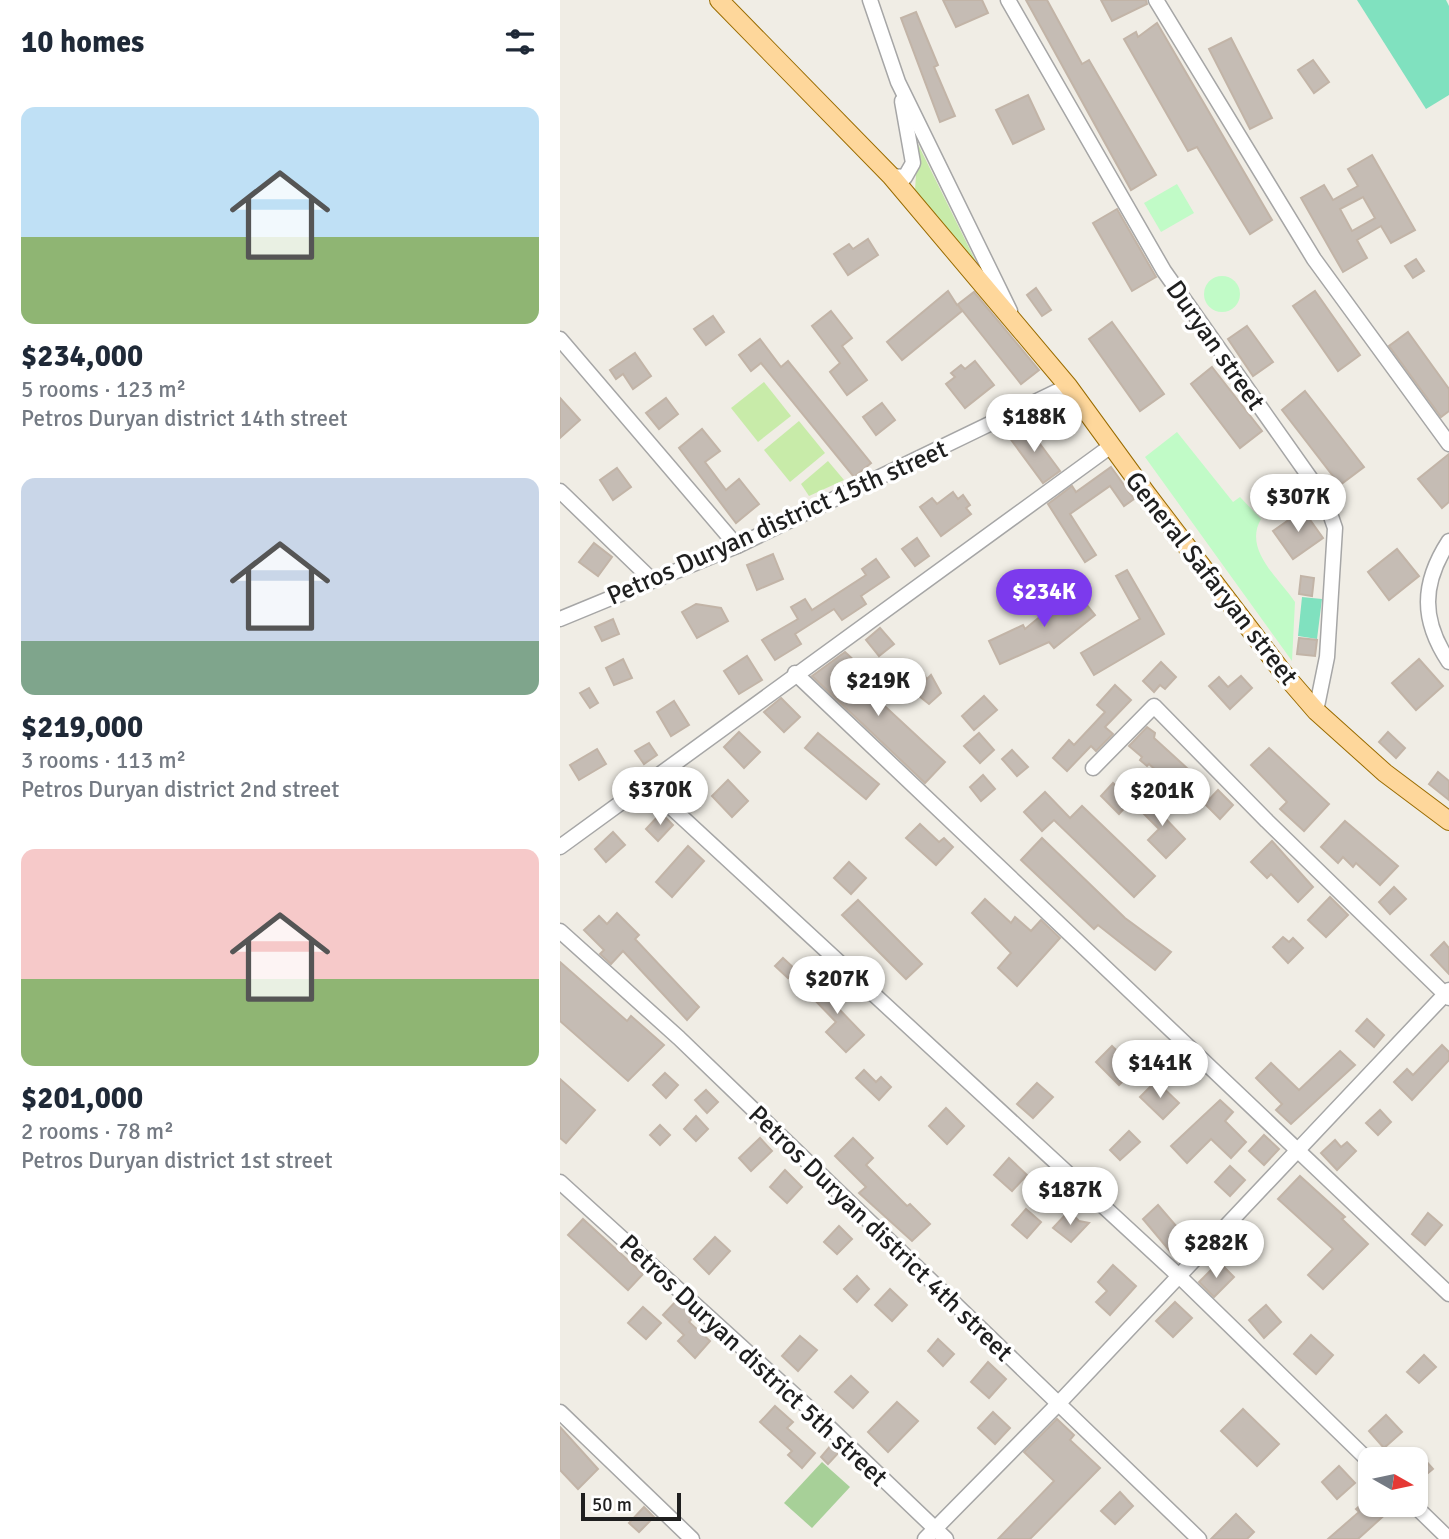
<!DOCTYPE html>
<meta charset="utf-8">
<style>
body{margin:0;font-family:Signika,sans-serif;background:#f2f2f3;color:#1f2937;height:100vh;display:flex;flex-direction:column;font-size:26px;white-space:nowrap}
*{box-sizing:border-box;margin:0}
p{font-size:23px;color:#747a83}
.icon{flex:none;width:38px;height:38px;fill:none;stroke:currentColor;stroke-width:2;stroke-linecap:round;stroke-linejoin:round}
.map{position:relative;flex:1;overflow:hidden}
.details{display:flex;flex-direction:column;background:#fff;width:560px}
.details>*{flex:none}
.needle{width:46px;rotate:99deg}
.controls{position:absolute;left:798px;top:1447px;display:grid;gap:14px}
.controls a{display:grid;place-items:center;width:70px;height:70px;border-radius:14px;background:#fff;box-shadow:0 2px 5px #0004;font-size:35px}
.scale{position:absolute;left:21px;bottom:18px;width:100px;box-sizing:border-box;padding-left:7px;border:4px solid #1f1f1f;border-top:0;font-size:19px;line-height:24px;white-space:nowrap;color:#1f1f1f;-webkit-text-stroke:5px #fff;paint-order:stroke}
.price{position:absolute;translate:-50% -60px;padding:0 16px;border-radius:24px;background:#fff;color:#222;font-size:23px;line-height:46px;filter:drop-shadow(0 2px 4px #0008)}
.price::after{content:'';position:absolute;left:50%;top:42px;width:21px;height:16px;margin-left:-10px;background:inherit;clip-path:polygon(0 0,100% 0,50% 100%)}
.price.current{background:#7c3aed;color:#fff}
ul{padding:0;list-style:none}
li{display:grid;align-content:center;gap:14px;height:371px;padding:0 21px}
li span{display:grid;place-items:center;height:217px;border-radius:14px;color:#555}
li>.icon{margin-inline-start:auto}
span .icon{width:126px;height:126px;fill:#fffc;stroke-width:1}
li b{font-size:30px}
h2{display:flex;justify-content:space-between;align-items:center;height:84px;padding:0 21px;font-size:30px}
main{display:flex;flex:1;min-height:0}
.map>svg:first-child{display:block}
</style>
<main>
<section class="details">
<h2>10 homes<svg class="icon" aria-label="filters" viewBox="0 0 24 24"><path d="M4 7h16M4 17h16"/><circle cx="9" cy="7" r="2"/><circle cx="15" cy="17" r="2"/></svg></h2>
<ul>
<li><span style="background:linear-gradient(#bfe0f5 60%,#8fb573 0)"><svg class="icon" aria-label="home" viewBox="0 0 24 24"><path d="M3 11l9-7 9 7M6 9v11h12V9"/></svg></span><div><b>$234,000</b><p>5 rooms · 123 m²</p><p>Petros Duryan district 14th street</p></div></li>
<li><span style="background:linear-gradient(#c9d6e8 75%,#7fa58c 0)"><svg class="icon" aria-label="home" viewBox="0 0 24 24"><path d="M3 11l9-7 9 7M6 9v11h12V9"/></svg></span><div><b>$219,000</b><p>3 rooms · 113 m²</p><p>Petros Duryan district 2nd street</p></div></li>
<li><span style="background:linear-gradient(#f6c9c9 60%,#8fb573 0)"><svg class="icon" aria-label="home" viewBox="0 0 24 24"><path d="M3 11l9-7 9 7M6 9v11h12V9"/></svg></span><div><b>$201,000</b><p>2 rooms · 78 m²</p><p>Petros Duryan district 1st street</p></div></li>
</ul>
</section>
<div class="map">
<svg width="889" height="1539" viewBox="0 0 889 1539">
<rect width="100%" height="100%" fill="#f0ede5"/>
<g fill="#c8eba9">
<path d="M352 132 421 272 355 190 357 160Z"/>
<path d="M204 382 231 416 198 442 171 408Z"/>
<path d="M239 421 265 453 230 482 204 450Z"/>
<path d="M268 461 284 480 249 496 241 484Z"/>
</g>
<path fill="#a7d098" d="M262 1462 290 1487 252 1528 224 1503Z"/>
<g fill="#c1fbc7">
<path d="M617 184 634 213 601 232 584 203Z"/>
<circle cx="662" cy="294" r="18"/>
<path d="M617 432 673 502 680 497 701 519C683 550 719 578 735 602L732 661 585 457Z"/>
</g>
<g fill="#80e1bf">
<path d="M797 0H886L889 6V95L866 109Z"/>
<path d="M742 597 762 599 757 639 738 636Z"/>
</g>
<g fill="#c5bcb4" stroke="#c2b4a7" stroke-width="2" fill-rule="evenodd">
<path d="M383 0H422L428 13 396 27Z"/>
<path d="M466 0H487L522 64 529 60 596 175 571 190Z"/>
<path d="M541 0H586L587 4 552 21Z"/>
<path d="M356 12 378 65 374 67 395 116 380 122 341 18Z"/>
<path d="M597 23 712 220 690 234 637 147 628 151 564 39 576 32 578 37Z"/>
<path d="M671 38 712 118 690 129 649 49Z"/>
<path d="M753 60 769 82 754 93 738 70Z"/>
<path d="M468 95 484 129 453 144 436 110Z"/>
<path d="M812 155 855 230 831 243 821 226 797 240 807 258 783 272 741 198 764 185 773 200 798 186 788 169ZM803 197 815 218 792 231 780 209Z"/>
<path d="M557 209 596 277 572 291 533 223Z"/>
<path d="M308 239 318 255 288 275 274 254 289 244 293 249Z"/>
<path d="M856 259 864 271 853 278 845 266Z"/>
<path d="M476 288 491 310 482 316 467 295Z"/>
<path d="M388 291 397 305 414 292 479 370 461 384 398 305 402 311 342 360 327 342Z"/>
<path d="M755 291 800 355 778 371 733 306Z"/>
<path d="M271 311 292 338 282 346 307 380 287 395 270 372 280 363 252 326Z"/>
<path d="M153 316 164 332 146 345 134 329Z"/>
<path d="M552 322 604 394 580 411 529 339Z"/>
<path d="M687 326 713 362 693 376 668 339Z"/>
<path d="M848 332 889 389V411L881 417 829 346Z"/>
<path d="M200 339 221 367 228 361 311 463 294 477 201 363 191 371 179 355Z"/>
<path d="M75 353 91 376 73 389 63 374 56 379 50 370Z"/>
<path d="M415 361 434 385 405 408 386 384 395 377 391 373 401 365 405 369Z"/>
<path d="M652 367 702 431 680 448 631 384Z"/>
<path d="M745 391 804 467 780 485 722 410Z"/>
<path d="M0 398 20 420 0 438Z"/>
<path d="M106 398 118 414 99 429 86 413Z"/>
<path d="M322 403 335 420 316 435 303 417Z"/>
<path d="M466 425 500 471 483 483 449 437Z"/>
<path d="M142 429 160 451 145 462 166 490 179 479 199 504 176 523 119 448Z"/>
<path d="M889 454V502L882 508 858 479Z"/>
<path d="M551 467 574 499 564 506 550 486 510 514 536 555 525 562 488 504 512 486 516 492Z"/>
<path d="M57 468 71 487 53 500 40 480Z"/>
<path d="M393 492 398 499 403 495 410 505 406 508 411 514 381 536 360 507 372 498 377 504Z"/>
<path d="M743 510 763 538 733 559 713 531Z"/>
<path d="M357 538 369 556 355 566 342 549Z"/>
<path d="M34 543 52 557 38 576 19 562Z"/>
<path d="M837 549 859 576 829 600 808 572Z"/>
<path d="M213 554 223 579 197 590 187 565Z"/>
<path d="M316 559 329 577 301 596 306 604 282 620 274 609 235 634 241 644 215 660 202 640 238 619 231 607 245 599 252 610 306 575 302 569Z"/>
<path d="M567 570 604 634 534 675 521 653 580 619 556 576Z"/>
<path d="M741 576 754 578 752 596 739 594Z"/>
<path d="M514 589 535 615 494 648 489 642 440 664 429 641 463 625 465 629Z"/>
<path d="M136 604 161 608 168 621 137 638 122 612Z"/>
<path d="M53 619 59 634 42 641 35 627Z"/>
<path d="M320 628 334 644 319 656 306 640Z"/>
<path d="M739 638 757 640 755 656 737 654Z"/>
<path d="M285 652 297 663 289 673 385 762 365 783 252 676Z"/>
<path d="M187 656 202 680 179 694 164 671Z"/>
<path d="M63 659 72 678 54 685 46 668Z"/>
<path d="M859 659 883 686 856 710 832 683Z"/>
<path d="M601 662 616 677 605 689 600 685 594 692 583 681Z"/>
<path d="M361 671 367 679 371 675 381 693 369 704 354 692 358 688 351 680Z"/>
<path d="M681 676 692 688 670 709 649 686 659 677 668 687Z"/>
<path d="M555 685 571 700 545 727 553 734 536 751 531 746 507 771 493 758 509 740 514 745 545 712 537 705Z"/>
<path d="M29 688 38 703 30 708 20 693Z"/>
<path d="M424 696 437 710 414 730 402 716Z"/>
<path d="M221 698 240 717 224 732 204 712Z"/>
<path d="M114 701 129 725 111 736 97 712Z"/>
<path d="M587 727 595 733 594 738 639 779 624 796 589 764 587 766 580 760 582 757 569 746Z"/>
<path d="M179 732 200 752 184 768 164 747Z"/>
<path d="M828 732 845 748 836 758 819 742Z"/>
<path d="M258 733 319 784 306 799 245 748Z"/>
<path d="M419 733 434 750 420 763 404 746Z"/>
<path d="M89 743 97 755 84 764 75 751Z"/>
<path d="M709 748 769 804 744 831 720 809 727 802 691 765Z"/>
<path d="M37 749 46 764 19 780 10 765Z"/>
<path d="M452 750 468 767 457 776 442 759Z"/>
<path d="M878 772 889 781V800L869 784Z"/>
<path d="M423 775 435 789 421 801 410 787Z"/>
<path d="M168 780 188 801 172 817 152 796Z"/>
<path d="M553 783 571 801 559 814 541 796Z"/>
<path d="M658 790 673 805 660 819 645 804Z"/>
<path d="M485 792 510 818 522 806 595 876 574 897 494 820 482 831 464 812Z"/>
<path d="M594 796 607 810 602 815 625 839 606 858 588 840 599 829 580 810Z"/>
<path d="M101 813 113 825 98 841 86 829Z"/>
<path d="M785 821 838 866 820 885 796 863 793 867 783 857 778 863 761 847Z"/>
<path d="M360 824 379 842 384 838 393 847 376 865 346 838Z"/>
<path d="M53 832 65 845 46 862 35 849Z"/>
<path d="M482 838 565 918 611 952 595 970 538 925 534 929 461 860Z"/>
<path d="M712 841 753 887 738 902 711 874 707 878 691 862Z"/>
<path d="M128 846 144 861 112 897 96 882Z"/>
<path d="M289 862 306 878 291 894 274 878Z"/>
<path d="M834 887 846 899 830 914 819 902Z"/>
<path d="M770 897 788 915 766 937 748 920Z"/>
<path d="M425 899 451 923 455 917 471 931 481 920 500 938 457 986 438 968 451 953 412 913Z"/>
<path d="M298 900 362 964 346 979 282 915Z"/>
<path d="M57 913 79 935 75 939 139 1007 127 1020 63 951 51 964 40 954 44 950 24 930 39 916 47 924Z"/>
<path d="M723 937 729 942 733 938 743 948 728 963 713 947Z"/>
<path d="M884 942 889 948V974L871 955Z"/>
<path d="M223 958 236 970 228 978 215 966Z"/>
<path d="M0 962 67 1021 71 1016 104 1045 68 1081 0 1021Z"/>
<path d="M265 979 285 999 277 1007 304 1035 286 1052 266 1032 276 1022 249 994Z"/>
<path d="M807 1019 824 1035 814 1047 796 1031Z"/>
<path d="M882 1045 889 1052V1060L852 1100 834 1082 847 1069 853 1075Z"/>
<path d="M552 1046 575 1069 559 1085 536 1062Z"/>
<path d="M780 1051 795 1065 731 1124 716 1110 722 1104 696 1078 711 1063 739 1090Z"/>
<path d="M304 1070 316 1082 321 1077 331 1087 319 1100 296 1078Z"/>
<path d="M105 1073 118 1085 106 1098 93 1085Z"/>
<path d="M0 1079 35 1110 6 1143 0 1138Z"/>
<path d="M596 1081 619 1103 603 1119 580 1097Z"/>
<path d="M477 1083 493 1097 473 1118 457 1104Z"/>
<path d="M146 1090 158 1102 147 1113 135 1100Z"/>
<path d="M660 1100 673 1112 665 1121 686 1142 671 1158 651 1139 627 1163 611 1146Z"/>
<path d="M386 1108 404 1126 387 1144 369 1126Z"/>
<path d="M820 1110 831 1122 818 1135 806 1123Z"/>
<path d="M136 1116 148 1129 136 1141 124 1129Z"/>
<path d="M100 1125 110 1135 100 1145 90 1135Z"/>
<path d="M569 1131 580 1142 560 1160 550 1150Z"/>
<path d="M704 1135 719 1149 704 1165 689 1151Z"/>
<path d="M200 1138 212 1151 191 1171 179 1158Z"/>
<path d="M293 1138 313 1158 306 1165 347 1206 350 1204 370 1224 352 1241 299 1193 306 1187 275 1156Z"/>
<path d="M775 1140 781 1147 787 1142 796 1151 777 1170 761 1153Z"/>
<path d="M449 1158 467 1175 452 1191 434 1175Z"/>
<path d="M670 1166 685 1180 670 1196 655 1182Z"/>
<path d="M225 1170 242 1187 227 1203 210 1187Z"/>
<path d="M740 1176 785 1217 782 1219 808 1244 763 1289 748 1275 773 1249 718 1199Z"/>
<path d="M598 1205 629 1241 614 1256 583 1219Z"/>
<path d="M466 1209 481 1222 467 1238 452 1225Z"/>
<path d="M509 1211 519 1221 529 1223 511 1242 493 1228Z"/>
<path d="M868 1213 882 1225 865 1245 852 1234Z"/>
<path d="M23 1219 83 1274 68 1290 8 1235Z"/>
<path d="M279 1226 292 1239 277 1254 264 1242Z"/>
<path d="M155 1237 170 1251 149 1274 134 1259Z"/>
<path d="M659 1262 674 1277 654 1297 639 1282Z"/>
<path d="M553 1265 576 1286 550 1315 536 1302 547 1291 538 1282Z"/>
<path d="M297 1276 309 1289 297 1302 284 1289Z"/>
<path d="M330 1289 347 1305 332 1321 315 1305Z"/>
<path d="M116 1301 134 1316 129 1322 150 1341 135 1358 118 1341 124 1335 103 1315Z"/>
<path d="M615 1302 632 1318 613 1337 596 1321Z"/>
<path d="M706 1305 721 1322 704 1338 689 1320Z"/>
<path d="M83 1307 101 1323 86 1339 68 1323Z"/>
<path d="M751 1335 773 1355 756 1374 734 1354Z"/>
<path d="M240 1336 257 1350 238 1371 222 1356Z"/>
<path d="M378 1339 394 1354 383 1366 368 1351Z"/>
<path d="M864 1355 876 1367 859 1383 847 1372Z"/>
<path d="M428 1362 446 1379 429 1398 411 1382Z"/>
<path d="M291 1376 308 1392 293 1408 275 1392Z"/>
<path d="M337 1402 358 1421 328 1452 308 1432Z"/>
<path d="M215 1406 233 1422 227 1428 255 1453 242 1468 228 1455 232 1451 200 1422Z"/>
<path d="M683 1409 719 1444 697 1466 661 1431Z"/>
<path d="M433 1412 450 1428 435 1444 418 1428Z"/>
<path d="M826 1415 842 1432 824 1448 809 1431Z"/>
<path d="M497 1419 514 1435 510 1440 540 1468 470 1539H438L494 1481 464 1452Z"/>
<path d="M0 1427 38 1469 18 1489 0 1470Z"/>
<path d="M272 1444 280 1451 268 1464 261 1457Z"/>
<path d="M856 1450 873 1469 856 1483Z"/>
<path d="M779 1466 795 1483 777 1499 762 1482Z"/>
<path d="M560 1492 573 1506 555 1524 541 1511Z"/>
<path d="M810 1497V1505H824L829 1511 798 1539H768L799 1512 796 1509Z"/>
<path d="M84 1507 94 1517 79 1532 69 1523Z"/>
<path d="M676 1514 694 1532 687 1539H651Z"/>
</g>
<g fill="none" stroke-linecap="round" stroke-linejoin="round">
<defs>
<g id="minor">
<path d="M310 0 338 82 450 311"/>
<path d="M448 0 604 271 765 499 775 528 767 657 756 711"/>
<path d="M596 0 754 259 889 444"/>
<path d="M331 176 345 177 353 163 342 101"/>
<path d="M0 339 177 546"/>
<path d="M0 491 92 580"/>
<path d="M889 541C861 584 861 620 889 662"/>
<path d="M0 619 177 546 508 386"/>
<path d="M235 673 889 1294"/>
<path d="M533 768 594 706 707 821 889 998"/>
<path d="M86 784 620 1277 810 1462"/>
<path d="M0 847 551 446"/>
<path d="M0 931 119 1038 639 1539"/>
<path d="M0 1182 250 1409 386 1539"/>
<path d="M0 1412 132 1539"/>
<path d="M854 1505 889 1539"/>
<path d="M365 1539 498 1404 889 990"/>
</g>
<path id="major" d="M159 0 331 176 508 386 586 493 724 674 756 711 825 773 889 821"/>
</defs>
<use href="#minor" stroke="#a6a6a6" stroke-width="17"/>
<use href="#major" stroke="#9a6c00" stroke-width="20"/>
<use href="#minor" stroke="#fff" stroke-width="14"/>
<use href="#major" stroke="#fed79b" stroke-width="18"/>
</g>
<g text-anchor="middle" stroke-width="7" stroke-linejoin="round" paint-order="stroke">
<g font-size="26" fill="#1f1f1f" stroke="#fff">
<text transform="translate(656 345) rotate(55)" y="9">Duryan street</text>
<text transform="translate(217 522) rotate(-24)" y="9">Petros Duryan district 15th street</text>
<text transform="translate(652 578) rotate(52)" y="9">General Safaryan street</text>
<text transform="translate(321 1233) rotate(44)" y="9">Petros Duryan district 4th street</text>
<text transform="translate(194 1360) rotate(43)" y="9">Petros Duryan district 5th street</text>
</g>
</g>
</svg>
<div class="controls">
<a><svg class="needle" viewBox="-14 -14 28 28"><path d="M0-13l5 13h-10z" fill="#e53935"/><path d="M0 13l5-13h-10z" fill="#747a83"/></svg></a>
</div>
<div class="scale">50 m</div>
<b class="price" style="left:474px;top:454px">$188K</b>
<b class="price" style="left:738px;top:534px">$307K</b>
<b class="price current" style="left:484px;top:629px">$234K</b>
<b class="price" style="left:318px;top:718px">$219K</b>
<b class="price" style="left:100px;top:827px">$370K</b>
<b class="price" style="left:602px;top:828px">$201K</b>
<b class="price" style="left:277px;top:1016px">$207K</b>
<b class="price" style="left:600px;top:1100px">$141K</b>
<b class="price" style="left:510px;top:1227px">$187K</b>
<b class="price" style="left:656px;top:1280px">$282K</b>
</div>
</main>
